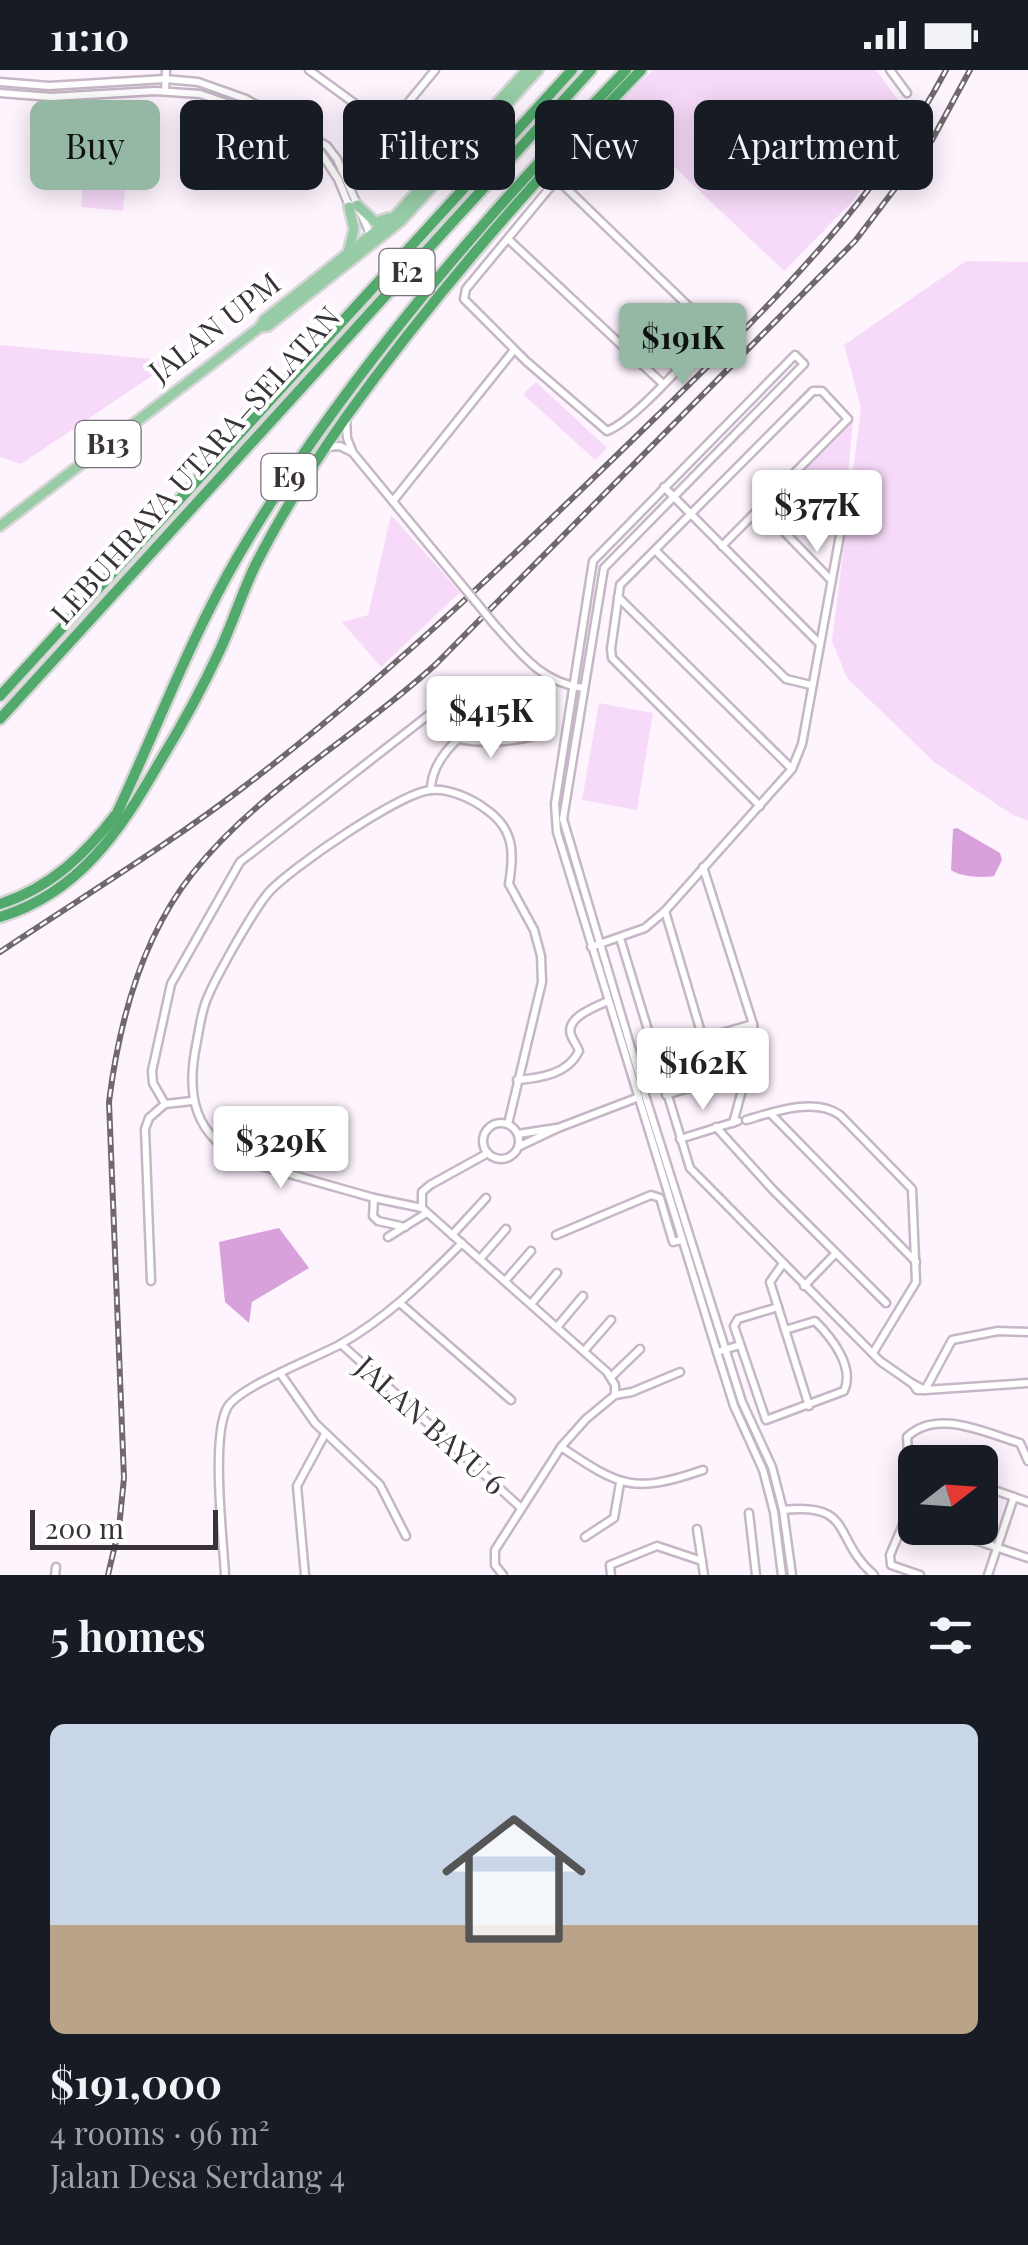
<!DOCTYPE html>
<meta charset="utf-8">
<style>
body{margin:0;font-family:"Playfair Display",serif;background:#242831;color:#f1f3f6;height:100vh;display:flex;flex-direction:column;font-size:38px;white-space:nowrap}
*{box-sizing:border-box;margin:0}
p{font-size:32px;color:#9ea1a6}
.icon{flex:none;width:55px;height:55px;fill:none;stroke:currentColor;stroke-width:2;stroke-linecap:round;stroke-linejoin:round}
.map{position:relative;height:1505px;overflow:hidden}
.drawer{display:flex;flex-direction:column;background:#171b24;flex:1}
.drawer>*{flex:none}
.guide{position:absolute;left:30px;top:30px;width:970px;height:90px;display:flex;gap:20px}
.needle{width:65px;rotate:73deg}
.controls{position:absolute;left:898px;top:1375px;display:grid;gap:20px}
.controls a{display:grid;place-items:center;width:100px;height:100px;border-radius:15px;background:#171b24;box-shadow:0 5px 25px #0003;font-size:50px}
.scale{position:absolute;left:30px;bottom:25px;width:188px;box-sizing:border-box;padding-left:10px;border:5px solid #393339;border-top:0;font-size:28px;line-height:35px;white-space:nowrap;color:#393339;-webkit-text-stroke:8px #fff;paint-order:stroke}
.price{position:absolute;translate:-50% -85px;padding:0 22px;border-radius:10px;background:#fff;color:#222;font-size:32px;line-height:65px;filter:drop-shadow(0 2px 5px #0008)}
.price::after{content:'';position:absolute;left:50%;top:60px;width:30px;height:22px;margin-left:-15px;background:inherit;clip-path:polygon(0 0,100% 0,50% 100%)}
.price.on{background:#94b8a3;color:#111}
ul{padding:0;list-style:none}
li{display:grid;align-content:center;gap:20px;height:530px;padding:0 50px}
li span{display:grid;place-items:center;height:310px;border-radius:15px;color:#555}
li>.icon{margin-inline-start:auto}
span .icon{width:180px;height:180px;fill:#fffc;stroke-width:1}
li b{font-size:42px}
h2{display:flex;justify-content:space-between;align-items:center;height:120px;padding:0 50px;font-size:42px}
.tag{padding:0 35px;border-radius:15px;background:#171b24;box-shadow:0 5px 25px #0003;font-size:35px;line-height:90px}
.tag.on{background:#94b8a3;color:#111}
.status{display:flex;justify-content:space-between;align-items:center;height:70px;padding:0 50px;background:#171b24;direction:ltr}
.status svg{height:28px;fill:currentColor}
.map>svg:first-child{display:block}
</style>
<div class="status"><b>11:10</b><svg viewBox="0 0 49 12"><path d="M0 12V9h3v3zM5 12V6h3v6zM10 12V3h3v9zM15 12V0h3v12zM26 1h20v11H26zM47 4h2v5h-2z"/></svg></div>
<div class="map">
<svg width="1028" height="1505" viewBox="0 0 1028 1505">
<rect width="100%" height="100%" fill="#fef4fe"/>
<g fill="#f7daf9">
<path d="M653 0H876L909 45 852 132 784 201 613 39Z"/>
<path d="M84 106 126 110 123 141 81 137Z"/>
<path d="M966 191 1028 192V751L1011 744 934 692 847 608 832 571 861 337 844 275Z"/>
<path d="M0 275 174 291 21 394 0 387Z"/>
<path d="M536 312 607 378 595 390 523 324Z"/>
<path d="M853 349 845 441 804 400Z"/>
<path d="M391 445 460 522 381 597 342 552 368 545Z"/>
<path d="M599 633 653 643 637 740 582 730Z"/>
</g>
<g fill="#d8a1db">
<path d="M957 758 1000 783 1002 790 994 806C981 808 961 807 951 800L953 759Z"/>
<path d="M279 1158 309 1198 252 1232 249 1253 225 1232 219 1172Z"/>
</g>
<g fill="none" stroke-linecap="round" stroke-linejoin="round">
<defs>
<g id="minor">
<path d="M309 0 380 52 393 51 435 0"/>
<path d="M890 0 907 23"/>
<path d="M0 12 49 16 165 9 198 12 246 29 327 76 337 89 371 166"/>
<path d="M165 21 166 0"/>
<path d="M0 23 51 27 155 21 200 24 244 39 321 83 338 109 350 138"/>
<path d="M557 109 712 259 710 266C688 288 633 352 607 361L526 291 464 229 466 219Z"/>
<path d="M508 169 662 313"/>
<path d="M346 348 347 368 353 383 466 520"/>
<path d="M327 377 340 376 352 382"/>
<path d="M664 417 819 573"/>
<path d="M393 431 514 280"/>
<path d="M761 438 830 509"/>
<path d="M722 476 848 349 822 321H813L620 515 611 579 612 588 760 736"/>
<path d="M655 480 786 609 811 615"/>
<path d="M618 527 792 699"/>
<path d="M494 554C521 584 541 612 583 618"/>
<path d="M431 720C431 699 443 683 458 669 489 675 517 672 547 662"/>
<path d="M703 797 753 954 755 973 733 1053"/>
<path d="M665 841 703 969"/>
<path d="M620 868 690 1098 880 1291 913 1314"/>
<path d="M591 877 645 858 665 841 792 699 802 674 842 454 838 443 798 401"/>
<path d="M654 983 753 954"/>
<path d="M517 1010C541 1008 568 1004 579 981 577 975 573 971 571 965 565 947 596 937 608 931"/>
<path d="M666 1025 748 1000"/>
<path d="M192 1031 165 1034 153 1013 152 1001 171 914 240 792 435 640 448 637C458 645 459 657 458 669"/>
<path d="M771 1044 916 1192"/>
<path d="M746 1050C774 1042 814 1027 840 1045L912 1119 916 1212 873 1283"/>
<circle cx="501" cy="1071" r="18"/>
<path d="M508 1054 542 912 541 886 534 860 509 814C514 784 515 760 487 740 473 729 449 718 431 720 401 722 291 798 270 821 255 837 212 913 205 934 201 946 199 959 197 971 185 1026 194 1066 247 1092L374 1128 422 1138 607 1302 615 1315V1325"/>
<path d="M716 1057 774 1121 886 1233"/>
<path d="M518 1064 556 1058"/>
<path d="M680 1069 738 1051"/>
<path d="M518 1077 558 1058 639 1027"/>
<path d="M374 1128 373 1146 378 1151 405 1157"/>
<path d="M422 1138V1122L430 1115 488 1083"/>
<path d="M452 1165 486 1128"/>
<path d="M556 1165 651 1125 660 1128 673 1172 681 1170"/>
<path d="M388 1167 425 1144"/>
<path d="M480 1189 506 1159"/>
<path d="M782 1195 770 1212 809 1336"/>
<path d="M151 1211 145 1059 149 1048 165 1034"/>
<path d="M505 1211 531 1181"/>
<path d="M804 1216 836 1183"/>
<path d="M401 1234 511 1330"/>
<path d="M531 1234 557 1203"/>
<path d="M778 1237 738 1249 734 1256 766 1350 844 1321C855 1297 832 1268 815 1251L785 1260"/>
<path d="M557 1257 583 1226"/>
<path d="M341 1274 520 1437"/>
<path d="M584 1281 611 1250"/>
<path d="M717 1282 740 1275"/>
<path d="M280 1303 315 1353 380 1415 406 1466"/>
<path d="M611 1307 640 1279"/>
<path d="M925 1320 952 1270 998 1261 1028 1262"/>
<path d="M925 1320H917L913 1314 925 1320 1028 1313"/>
<path d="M561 1377C621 1417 633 1424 703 1400"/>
<path d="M918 1392 908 1382 907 1367C937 1338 985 1363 1020 1373L1028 1391"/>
<path d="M980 1415 1028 1432"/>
<path d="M915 1426 890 1485 891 1495 920 1505"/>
<path d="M783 1440C855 1432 832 1469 874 1505"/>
<path d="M749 1443 756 1505"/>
<path d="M940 1458 1028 1488"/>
<path d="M697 1459 704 1505"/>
<path d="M585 1467 614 1448 620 1413"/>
<path d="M55 1505 56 1497"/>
<path d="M225 1505C223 1467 211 1369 227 1338 238 1317 315 1288 339 1275 387 1248 424 1211 462 1173"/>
<path d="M305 1505 297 1416 325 1364"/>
<path d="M503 1505 495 1495V1480L561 1377 586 1349 615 1325 632 1322 680 1302"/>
<path d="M611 1505 610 1495 657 1476 702 1491"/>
<path d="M782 1505 774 1442 763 1400 734 1336 717 1282 557 762 555 734 593 491 795 285 804 294 604 498 563 749 645 1025 742 1332 772 1397 783 1440 792 1505"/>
<path d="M988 1505 1014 1427"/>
</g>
<g id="major">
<path d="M357 135 375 152 389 148"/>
<path d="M348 183 354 159 349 137"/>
<path d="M260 257 268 256 401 151 538 0"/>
<path d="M0 456 260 257 264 250 396 145 527 0"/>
</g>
<g id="highway">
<path d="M0 626 572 0"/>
<path d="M0 649 591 0"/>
<path d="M0 834C50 818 86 784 117 743 157 658 190 569 237 488 340 312 485 146 626 0"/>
<path d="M0 847C79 823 120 761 159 693 181 657 202 619 220 580 233 552 242 523 255 496 281 444 313 394 346 347 435 223 535 109 641 0"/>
</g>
</defs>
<use href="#minor" stroke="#c6b7c6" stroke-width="11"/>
<use href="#major" stroke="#d7d6d7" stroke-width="14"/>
<use href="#highway" stroke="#d7d6d7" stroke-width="15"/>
<use href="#minor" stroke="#fff" stroke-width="6"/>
<use href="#major" stroke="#97cca7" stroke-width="9"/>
<use href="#highway" stroke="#51aa6c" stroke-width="10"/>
<defs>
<g id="rail">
<path d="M0 882C82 827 167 776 245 716 392 604 524 476 656 347 764 241 874 136 946 0"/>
<path d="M108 1505 119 1458 124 1408 109 1032C119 951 141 869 192 804 258 720 358 666 436 594L855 171 932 70 970 0"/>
</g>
</defs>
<use href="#rail" stroke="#6f686f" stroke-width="6"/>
<use href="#rail" stroke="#fff" stroke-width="2.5" stroke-dasharray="8" stroke-linecap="butt"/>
<defs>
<path id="minor-bridge" d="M466 520 494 554"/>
</defs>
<use href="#minor-bridge" stroke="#c6b7c6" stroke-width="11" stroke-linecap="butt"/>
<use href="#minor-bridge" stroke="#fff" stroke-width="6"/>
</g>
<g text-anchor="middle" stroke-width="8" stroke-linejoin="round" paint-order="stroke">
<g fill="#fff" stroke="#747074" stroke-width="2.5">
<rect x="379.5" y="179" width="55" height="46" rx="8"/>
<rect x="75.5" y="351" width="65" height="46" rx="8"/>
<rect x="261.5" y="384" width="55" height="46" rx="8"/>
</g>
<g font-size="28" font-weight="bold" fill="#393339">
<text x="407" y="212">E2</text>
<text x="108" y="384">B13</text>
<text x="289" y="417">E9</text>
</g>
<g font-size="30" fill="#393339" stroke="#fff">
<text transform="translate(215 258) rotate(-38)" y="10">JALAN UPM</text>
<text transform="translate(196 396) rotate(-48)" y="10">LEBUHRAYA UTARA–SELATAN</text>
<text transform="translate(430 1356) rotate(42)" y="10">JALAN BAYU 6</text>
</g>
</g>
</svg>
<div class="controls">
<a><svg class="needle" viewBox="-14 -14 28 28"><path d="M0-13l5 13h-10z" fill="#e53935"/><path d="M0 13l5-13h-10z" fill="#9ea1a6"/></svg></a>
</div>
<div class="scale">200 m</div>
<b class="price on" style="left:683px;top:318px">$191K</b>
<b class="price" style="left:817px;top:485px">$377K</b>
<b class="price" style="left:491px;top:691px">$415K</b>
<b class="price" style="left:703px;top:1043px">$162K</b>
<b class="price" style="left:281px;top:1121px">$329K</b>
<div class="guide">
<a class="tag on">Buy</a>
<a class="tag">Rent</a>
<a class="tag">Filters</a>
<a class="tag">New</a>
<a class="tag">Apartment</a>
</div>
</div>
<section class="drawer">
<h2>5 homes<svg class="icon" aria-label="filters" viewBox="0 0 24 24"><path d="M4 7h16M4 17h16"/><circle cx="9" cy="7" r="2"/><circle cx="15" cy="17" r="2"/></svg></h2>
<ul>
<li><span style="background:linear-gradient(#c9d6e8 65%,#b9a48a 0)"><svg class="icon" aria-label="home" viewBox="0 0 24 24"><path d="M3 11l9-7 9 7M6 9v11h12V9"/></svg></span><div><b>$191,000</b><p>4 rooms · 96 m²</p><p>Jalan Desa Serdang 4</p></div></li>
</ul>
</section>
